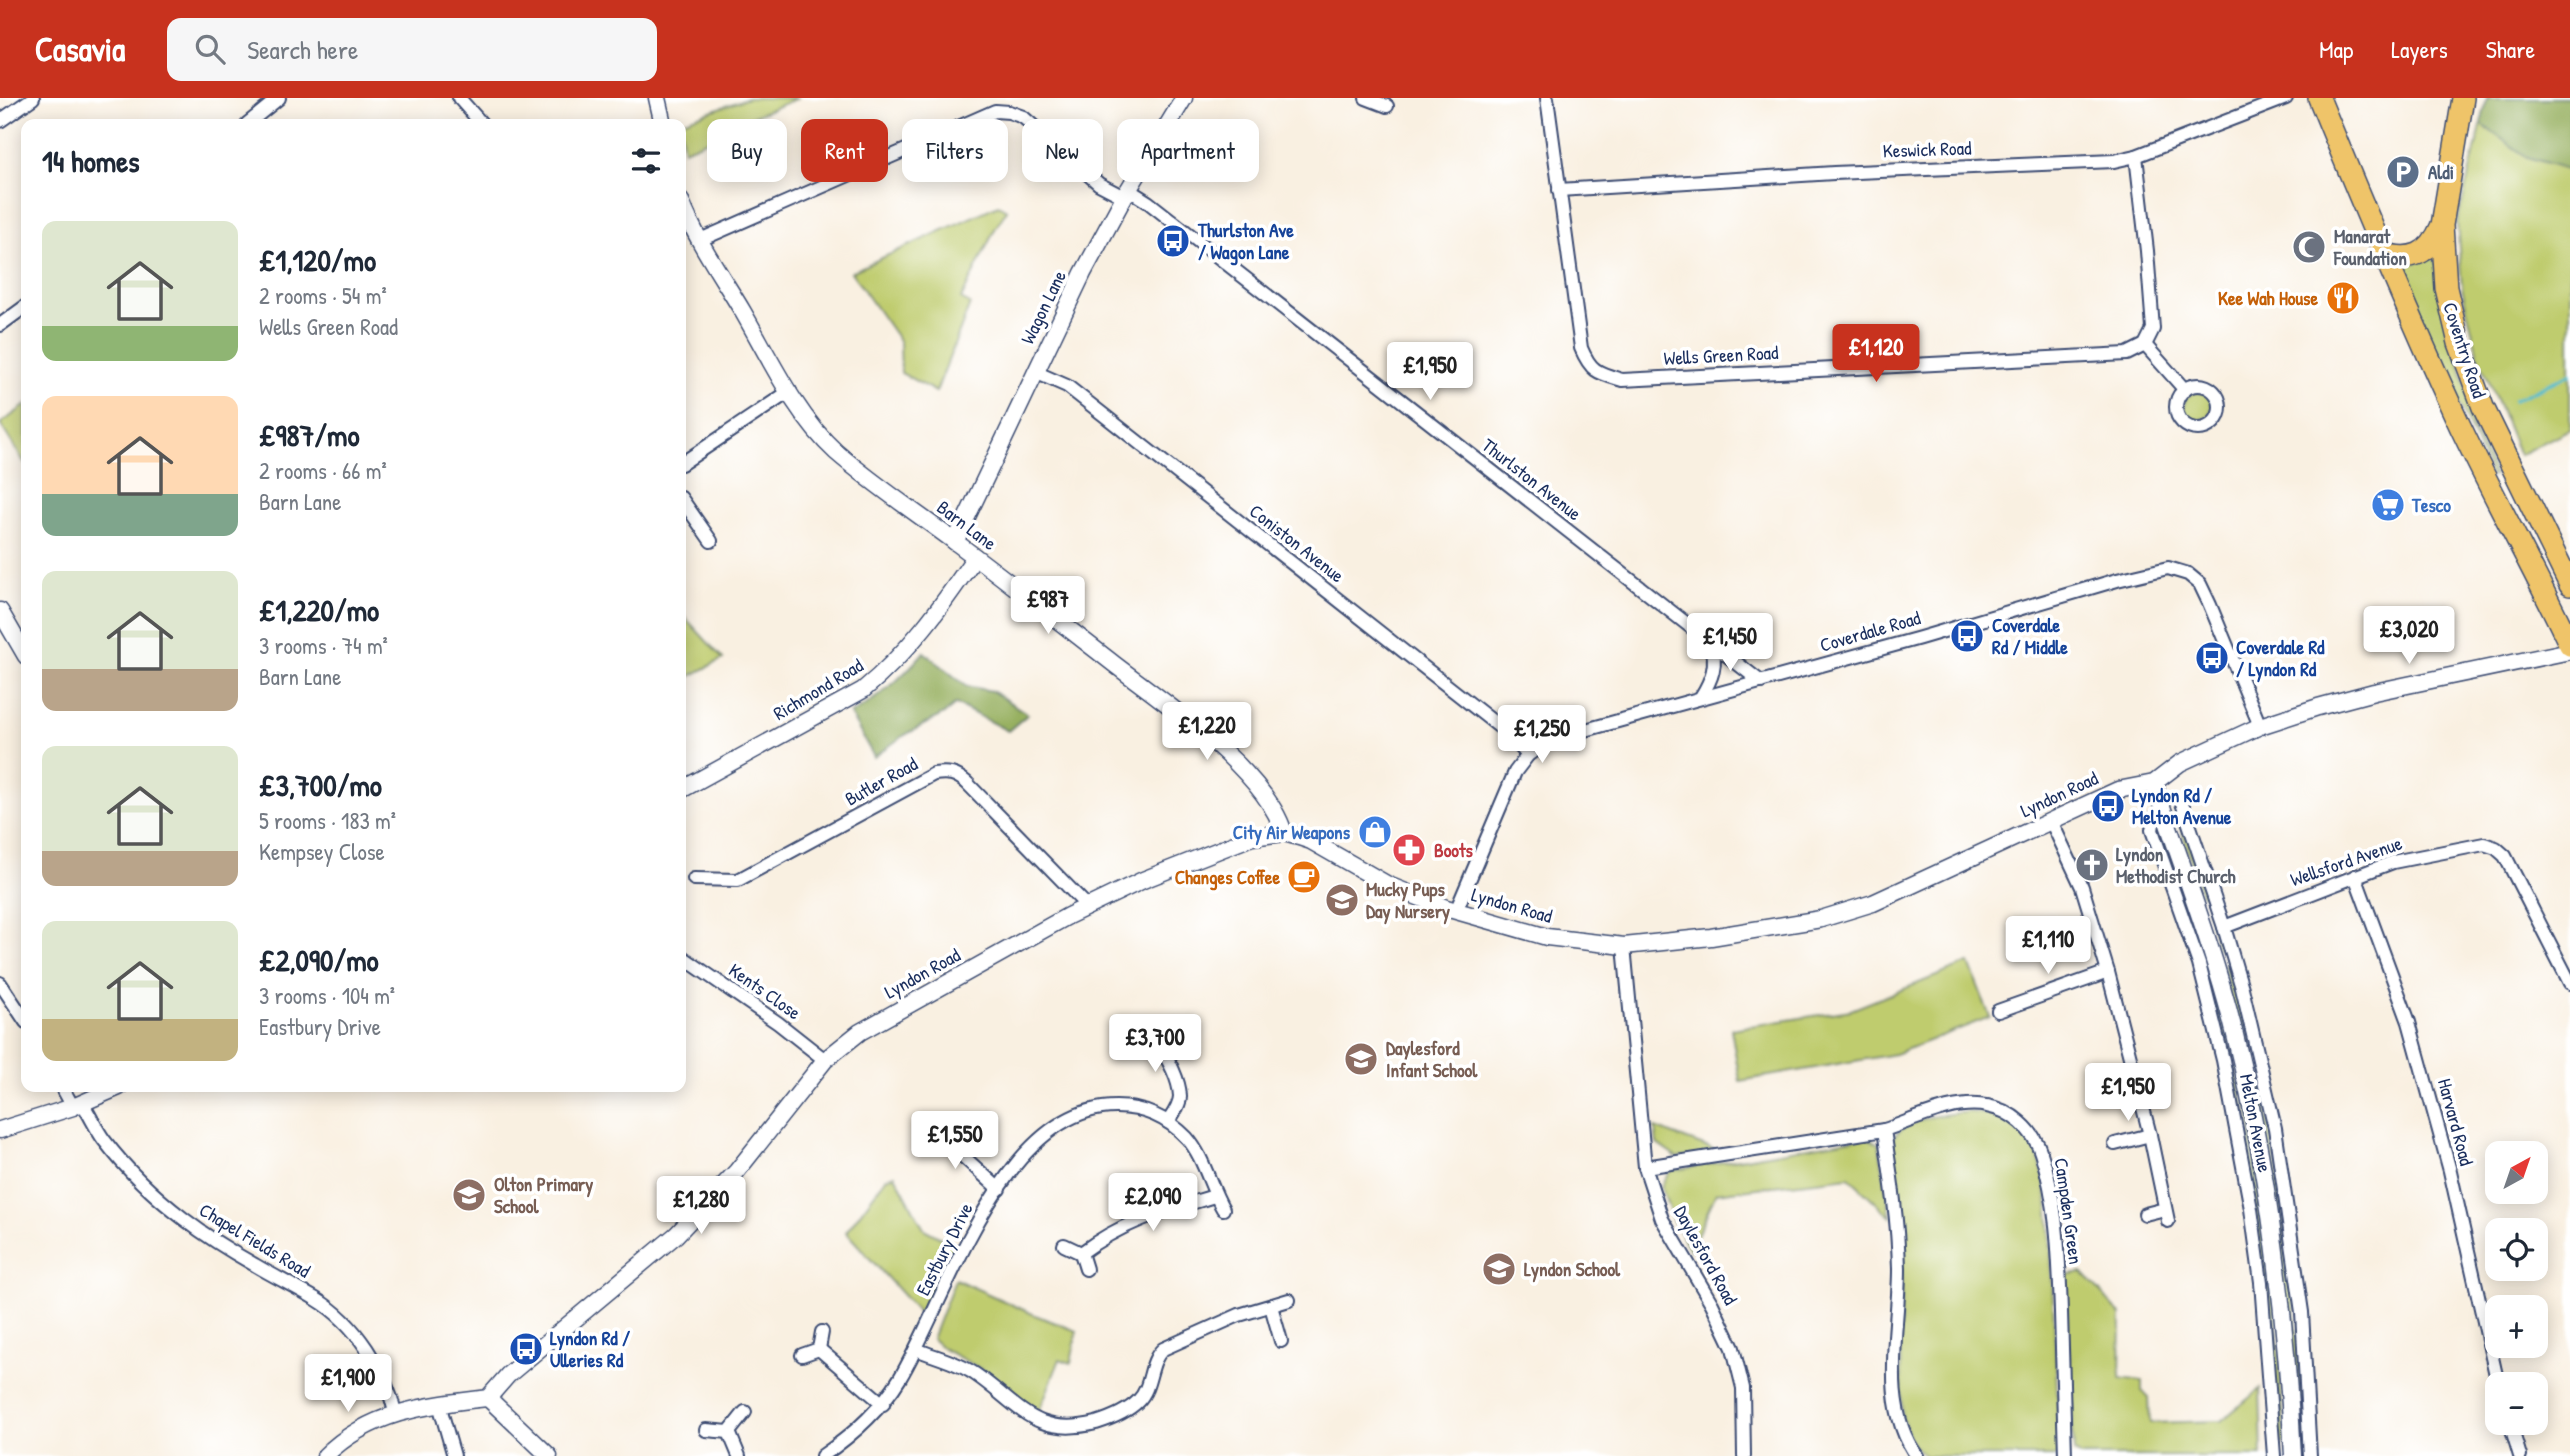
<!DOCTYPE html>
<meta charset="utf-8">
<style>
body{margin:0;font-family:"Patrick Hand",sans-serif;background:#f6f6f7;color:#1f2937;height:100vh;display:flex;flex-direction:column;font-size:26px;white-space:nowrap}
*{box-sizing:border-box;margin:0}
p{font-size:23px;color:#747a83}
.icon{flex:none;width:38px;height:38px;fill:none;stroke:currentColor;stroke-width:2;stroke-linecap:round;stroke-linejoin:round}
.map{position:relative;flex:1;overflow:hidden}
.sheet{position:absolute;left:21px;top:21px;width:665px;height:973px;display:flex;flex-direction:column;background:#fff;border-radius:14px;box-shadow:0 4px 18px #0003}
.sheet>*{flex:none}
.top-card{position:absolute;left:707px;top:21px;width:665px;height:63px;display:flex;gap:14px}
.needle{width:46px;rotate:40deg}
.buttons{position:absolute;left:2485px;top:1043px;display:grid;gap:14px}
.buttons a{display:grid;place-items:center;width:63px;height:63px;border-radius:14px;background:#fff;box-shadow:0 4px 18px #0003;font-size:35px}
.price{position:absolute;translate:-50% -60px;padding:0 16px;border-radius:7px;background:#fff;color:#222;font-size:23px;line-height:46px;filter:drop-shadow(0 2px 4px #0008)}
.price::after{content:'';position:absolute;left:50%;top:42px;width:21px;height:16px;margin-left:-10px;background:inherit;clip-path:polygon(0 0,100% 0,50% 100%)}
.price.on{background:#c8321e;color:#fff}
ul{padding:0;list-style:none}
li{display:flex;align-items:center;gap:21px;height:175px;padding:0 21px}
li span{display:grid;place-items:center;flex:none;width:196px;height:140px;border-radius:14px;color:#555}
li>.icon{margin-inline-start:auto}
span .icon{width:84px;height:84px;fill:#fffc;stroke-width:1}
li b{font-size:30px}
h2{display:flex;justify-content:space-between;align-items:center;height:84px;padding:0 21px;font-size:30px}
.chip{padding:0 24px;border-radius:14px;background:#fff;box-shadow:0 4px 18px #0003;font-size:24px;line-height:63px}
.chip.on{background:#c8321e;color:#fff}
header{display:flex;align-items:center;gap:42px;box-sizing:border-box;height:98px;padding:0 35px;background:#c8321e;color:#fff}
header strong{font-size:33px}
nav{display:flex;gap:38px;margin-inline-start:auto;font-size:24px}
.search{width:490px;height:63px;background:#f6f6f7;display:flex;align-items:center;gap:18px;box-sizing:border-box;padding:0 24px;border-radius:14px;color:#747a83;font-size:26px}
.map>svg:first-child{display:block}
</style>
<header>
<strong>Casavia</strong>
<div class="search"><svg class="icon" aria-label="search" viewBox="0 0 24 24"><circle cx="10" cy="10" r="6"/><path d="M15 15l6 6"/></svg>Search here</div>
<nav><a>Map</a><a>Layers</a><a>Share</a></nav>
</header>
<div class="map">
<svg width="2570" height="1358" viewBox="0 0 2570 1358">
<rect width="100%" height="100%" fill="#fff"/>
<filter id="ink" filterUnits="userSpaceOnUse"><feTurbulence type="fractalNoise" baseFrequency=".0143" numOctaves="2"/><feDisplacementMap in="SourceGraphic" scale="14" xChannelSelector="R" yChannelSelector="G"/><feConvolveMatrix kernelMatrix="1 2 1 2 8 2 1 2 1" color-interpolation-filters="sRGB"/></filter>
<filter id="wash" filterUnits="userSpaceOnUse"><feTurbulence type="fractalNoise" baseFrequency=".00686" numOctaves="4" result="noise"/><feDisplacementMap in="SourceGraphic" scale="28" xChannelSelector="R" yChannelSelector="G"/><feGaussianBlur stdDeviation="1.57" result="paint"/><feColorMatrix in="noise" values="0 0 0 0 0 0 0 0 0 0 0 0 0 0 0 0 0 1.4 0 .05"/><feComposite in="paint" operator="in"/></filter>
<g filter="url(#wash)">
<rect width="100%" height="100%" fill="#f9f0e1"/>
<g fill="#bfcc6e" stroke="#6d7e66" stroke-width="2">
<path d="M748 0H798L749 20 715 39 684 52 679 24Z"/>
<path d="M2488 0H2570V331L2519 357 2478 257 2462 190 2457 125Z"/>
<path d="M998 107 1007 112 995 131 961 201 970 206 936 294 901 275 900 244 851 174Z"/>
<path d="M2431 160 2436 163 2468 299 2473 331 2495 377 2491 378 2400 174 2403 168Z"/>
<circle cx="2198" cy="308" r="14"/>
<path d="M26 307V367L0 326Z"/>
<path d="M681 515 723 561 681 583Z"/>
<path d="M2184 722 2209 798 2201 796 2179 724Z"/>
<path d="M2159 728H2162L2220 902 2253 1048 2274 1189 2285 1343 2282 1346 2279 1345 2241 1029 2157 734Z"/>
<path d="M2207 812 2213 813 2225 848 2222 852 2217 850Z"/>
<path d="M2227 864 2230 866C2243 917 2258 968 2268 1020 2290 1132 2299 1245 2307 1358H2301L2295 1275 2224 868Z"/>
<path d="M1969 865 1990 919 1895 956 1740 983 1731 931 1851 912Z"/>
<path d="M1970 1014C1995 1015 2025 1028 2036 1053 2052 1093 2050 1139 2052 1181 2055 1240 2057 1299 2060 1358H1925L1913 1347 1902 1320 1900 1252 1903 1117 1890 1044C1904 1019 1944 1016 1970 1014Z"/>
<path d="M1655 1030 1720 1054 1677 1060 1657 1046Z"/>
<path d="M1866 1039 1879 1046 1891 1119 1849 1079 1716 1095 1690 1152 1673 1123 1661 1088 1670 1073Z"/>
<path d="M895 1077 924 1131 954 1147 920 1216 846 1134 886 1080Z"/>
<path d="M2082 1174 2121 1217 2120 1280 2142 1283V1293L2149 1299 2150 1325 2221 1323 2260 1291 2262 1358H2081L2074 1354 2065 1177Z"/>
<path d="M955 1181 1035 1217 1077 1233 1071 1265 1060 1261 1038 1316 990 1276 942 1250 932 1241Z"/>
</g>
<g fill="#97b061" stroke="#597060" stroke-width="2">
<path d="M2487 0H2570V72L2527 59 2481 26Z"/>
<path d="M924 554 966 588 992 593 1028 616 1008 633 956 606 944 616 903 638 874 659 850 616C880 600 902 580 924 554Z"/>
</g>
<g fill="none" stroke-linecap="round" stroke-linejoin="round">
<path stroke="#53bdcf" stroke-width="3.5" d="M2514 302 2570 276"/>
</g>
</g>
<g filter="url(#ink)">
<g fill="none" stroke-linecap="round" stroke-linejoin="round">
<defs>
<g id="minor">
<path d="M459 0 482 26"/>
<path d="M1366 0 1387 8"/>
<path d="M1547 0 1581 250C1591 274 1598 275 1622 282L2127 256 2145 247 2153 231 2147 153 2136 58"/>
<path d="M0 23 33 0"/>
<path d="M247 26 279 0"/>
<path d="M1129 92 1148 104 1761 584"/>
<path d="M1559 92 1834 75 2114 63 2136 58 2286 0"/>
<path d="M700 142 995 13 1009 14 1023 19 1099 86 1124 99"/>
<path d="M0 227 26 208"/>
<path d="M2145 247 2185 292"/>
<path d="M1035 274 1067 288 1506 634 1528 657"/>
<circle cx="2198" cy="309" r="22"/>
<path d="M681 366 790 293"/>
<path d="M681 400 711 443"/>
<path d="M1701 599C1712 581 1718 566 1711 546"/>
<path d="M2182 705 2224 829 2242 890 2275 1030 2302 1214 2310 1358"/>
<path d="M2164 716 2154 720 2152 732 2199 866 2223 962 2251 1111 2261 1184 2274 1358"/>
<path d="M2051 723 2082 789 2108 874 2150 1037 2168 1123"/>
<path d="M2355 778 2409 924 2450 1073 2498 1286"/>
<path d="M694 781 738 782 934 676C948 674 956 675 967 685L1087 808"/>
<path d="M1456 813 1515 674 1528 657 1549 642 1920 540 2117 482 2168 470 2188 476 2200 486 2210 507 2260 628"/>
<path d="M2224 829 2393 764 2484 746 2496 750 2505 758 2570 885"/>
<path d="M1624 848 1645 1069 1662 1121 1712 1206 1733 1250 1743 1290 1744 1358"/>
<path d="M681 858 778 925 825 962"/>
<path d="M0 885 26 924"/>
<path d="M1998 913 2108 874"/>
<path d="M1150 930C1160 950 1179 975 1180 998 1180 1007 1173 1016 1168 1024"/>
<path d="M1165 959 1181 951"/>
<path d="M62 989 73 1009"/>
<path d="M82 1005C90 1017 96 1031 104 1042 126 1071 155 1099 184 1121 206 1138 230 1153 255 1167 275 1179 296 1189 316 1201 356 1225 385 1272 396 1317"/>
<path d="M933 1031 999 1091"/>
<path d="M948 1044 960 1029"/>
<path d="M2115 1046 2150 1037"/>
<path d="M1645 1069 1884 1032"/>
<path d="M2145 1116 2165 1111"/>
<path d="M1064 1147 1081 1155 1086 1171"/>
<path d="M1081 1155C1125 1122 1164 1113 1215 1098"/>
<path d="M1271 1208 1281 1243"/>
<path d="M819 1251 883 1306"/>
<path d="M916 1251C935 1259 958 1264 975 1276 1020 1307 1035 1340 1096 1325 1112 1320 1127 1314 1138 1303 1153 1288 1148 1265 1163 1251L1239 1217 1289 1202"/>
<path d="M802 1257 819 1251 822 1234"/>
<path d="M439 1306 454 1358"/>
<path d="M2510 1325 2520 1358"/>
<path d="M706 1332 729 1334 745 1314"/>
<path d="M729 1334 739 1358"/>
<path d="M822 1358C853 1337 880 1313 900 1280 948 1200 1002 1009 1116 1009 1143 1009 1168 1020 1187 1040 1204 1059 1210 1089 1223 1111"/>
<path d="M1917 1358C1879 1308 1899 1230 1899 1171 1898 1124 1891 1078 1884 1032 1915 1022 1954 1001 1987 1008 2011 1012 2034 1032 2041 1055 2058 1105 2059 1161 2061 1214 2062 1262 2064 1310 2065 1358"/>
</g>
<g id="tertiary">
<path d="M657 0 663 26"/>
<path d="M681 103C696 142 721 177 743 214 769 259 797 319 836 354 873 386 915 414 954 443 1008 483 1061 525 1114 566 1166 606 1265 672 1284 735"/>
<path d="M955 444 1083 175 1124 99 1184 0"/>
<path d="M0 513 26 558"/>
<path d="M2154 685C2182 769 2214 851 2235 937 2269 1075 2286 1217 2293 1358"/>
<path d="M681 692 863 592C909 554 942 508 975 459"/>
<path d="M0 1032 73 1009 119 989"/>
<path d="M488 1300 549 1358"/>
<path d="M325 1358C370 1313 428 1307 488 1300L508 1277 676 1137 737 1073 825 962 860 934 1068 818 1143 782 1252 739 1284 735 1299 739 1311 743 1388 787 1446 810 1547 839 1624 848 1711 839 1821 821 1873 805 2118 692 2154 685 2180 665 2260 628 2318 609 2374 594 2570 553"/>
</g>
<g id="trunk">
<path d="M2319 0C2364 110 2410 220 2460 328 2495 402 2535 473 2570 547"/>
<path d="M2463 0 2442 127 2446 190 2459 245 2483 309 2570 487"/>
<path d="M2382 155C2411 164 2429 157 2441 129"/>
</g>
</defs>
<use href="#minor" stroke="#3c4c72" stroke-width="16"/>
<use href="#tertiary" stroke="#3c4c72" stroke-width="19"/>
<use href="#trunk" stroke="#3c4c72" stroke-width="24"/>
<use href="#minor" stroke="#fff" stroke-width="12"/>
<use href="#tertiary" stroke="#fff" stroke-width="16"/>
<use href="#trunk" stroke="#efc469" stroke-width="21"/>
</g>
</g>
<defs>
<symbol id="parking-disc" viewBox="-11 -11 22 22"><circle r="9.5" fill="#5c6f8a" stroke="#fff"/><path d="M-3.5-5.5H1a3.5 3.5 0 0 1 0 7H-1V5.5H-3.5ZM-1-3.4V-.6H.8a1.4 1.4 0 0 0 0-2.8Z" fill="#fff"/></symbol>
<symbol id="bus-disc" viewBox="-11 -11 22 22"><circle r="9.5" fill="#1a4fb4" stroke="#fff"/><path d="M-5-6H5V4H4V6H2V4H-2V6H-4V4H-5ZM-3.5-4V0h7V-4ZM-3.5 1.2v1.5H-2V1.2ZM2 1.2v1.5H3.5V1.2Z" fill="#fff"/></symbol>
<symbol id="mosque-disc" viewBox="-11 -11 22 22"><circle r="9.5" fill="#6b7280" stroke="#fff"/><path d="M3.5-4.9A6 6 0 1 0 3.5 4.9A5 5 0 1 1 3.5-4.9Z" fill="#fff"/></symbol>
<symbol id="restaurant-disc" viewBox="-11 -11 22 22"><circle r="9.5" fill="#e8710a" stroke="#fff"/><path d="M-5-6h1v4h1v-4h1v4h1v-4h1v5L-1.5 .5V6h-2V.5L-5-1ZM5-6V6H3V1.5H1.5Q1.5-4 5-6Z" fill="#fff"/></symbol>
<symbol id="supermarket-disc" viewBox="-11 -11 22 22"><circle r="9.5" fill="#3f7fe0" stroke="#fff"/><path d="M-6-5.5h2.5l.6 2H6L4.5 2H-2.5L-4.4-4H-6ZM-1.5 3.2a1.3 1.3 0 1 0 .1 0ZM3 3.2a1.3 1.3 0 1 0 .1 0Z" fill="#fff"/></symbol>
<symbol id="shop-disc" viewBox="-11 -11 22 22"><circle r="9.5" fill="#3f7fe0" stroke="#fff"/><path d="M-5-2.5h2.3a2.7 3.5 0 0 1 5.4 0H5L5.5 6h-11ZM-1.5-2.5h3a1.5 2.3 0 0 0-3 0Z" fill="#fff"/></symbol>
<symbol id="pharmacy-disc" viewBox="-11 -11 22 22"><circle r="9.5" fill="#e0444e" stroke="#fff"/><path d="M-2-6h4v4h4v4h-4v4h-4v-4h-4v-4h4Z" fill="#fff"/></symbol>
<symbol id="church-disc" viewBox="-11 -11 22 22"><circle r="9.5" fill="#6b7280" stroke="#fff"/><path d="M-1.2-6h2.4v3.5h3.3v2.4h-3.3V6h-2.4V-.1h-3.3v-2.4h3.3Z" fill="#fff"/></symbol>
<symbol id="cafe-disc" viewBox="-11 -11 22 22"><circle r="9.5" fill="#e8710a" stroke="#fff"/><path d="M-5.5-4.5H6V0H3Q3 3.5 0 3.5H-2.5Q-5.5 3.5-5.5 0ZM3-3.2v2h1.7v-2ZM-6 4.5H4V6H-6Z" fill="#fff"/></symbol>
<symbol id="school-disc" viewBox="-11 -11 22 22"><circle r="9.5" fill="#8d6e63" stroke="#fff"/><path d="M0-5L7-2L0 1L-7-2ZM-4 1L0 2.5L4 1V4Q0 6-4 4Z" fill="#fff"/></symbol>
</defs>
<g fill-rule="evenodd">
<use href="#parking-disc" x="2384" y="55" width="38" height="38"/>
<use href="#bus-disc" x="1154" y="124" width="38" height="38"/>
<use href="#mosque-disc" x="2290" y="130" width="38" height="38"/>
<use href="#restaurant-disc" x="2324" y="181" width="38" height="38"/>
<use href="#supermarket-disc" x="2369" y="388" width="38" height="38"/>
<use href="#bus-disc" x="1948" y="519" width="38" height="38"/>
<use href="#bus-disc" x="2193" y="541" width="38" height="38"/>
<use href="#bus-disc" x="2089" y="689" width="38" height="38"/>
<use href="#shop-disc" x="1356" y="715" width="38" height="38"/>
<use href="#pharmacy-disc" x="1390" y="733" width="38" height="38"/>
<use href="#church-disc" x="2073" y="748" width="38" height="38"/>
<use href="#cafe-disc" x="1285" y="760" width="38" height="38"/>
<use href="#school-disc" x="1323" y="783" width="38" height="38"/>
<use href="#school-disc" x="1342" y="942" width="38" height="38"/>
<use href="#school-disc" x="450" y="1078" width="38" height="38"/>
<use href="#school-disc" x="1480" y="1152" width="38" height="38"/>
<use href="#bus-disc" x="507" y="1232" width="38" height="38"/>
</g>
<g text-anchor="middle" stroke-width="7" stroke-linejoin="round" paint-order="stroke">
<g font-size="19" fill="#1b2f5e" stroke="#fff">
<text transform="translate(1927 51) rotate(-2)" y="7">Keswick Road</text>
<text transform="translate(1043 209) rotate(-64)" y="7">Wagon Lane</text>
<text transform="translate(2465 252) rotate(72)" y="7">Coventry Road</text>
<text transform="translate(1721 257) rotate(-3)" y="7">Wells Green Road</text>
<text transform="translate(1532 381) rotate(38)" y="7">Thurlston Avenue</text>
<text transform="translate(967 427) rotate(37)" y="7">Barn Lane</text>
<text transform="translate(1297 445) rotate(38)" y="7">Coniston Avenue</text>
<text transform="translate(1870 533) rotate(-16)" y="7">Coverdale Road</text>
<text transform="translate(818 591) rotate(-31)" y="7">Richmond Road</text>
<text transform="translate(881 683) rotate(-29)" y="7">Butler Road</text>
<text transform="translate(2059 696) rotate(-25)" y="7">Lyndon Road</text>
<text transform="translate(2346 763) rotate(-19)" y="7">Wellsford Avenue</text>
<text transform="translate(1512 807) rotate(16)" y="7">Lyndon Road</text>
<text transform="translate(922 875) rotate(-29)" y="7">Lyndon Road</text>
<text transform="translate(765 893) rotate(35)" y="7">Kents Close</text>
<text transform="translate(2456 1024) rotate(75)" y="7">Harvard Road</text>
<text transform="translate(2256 1025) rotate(79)" y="7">Melton Avenue</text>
<text transform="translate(2069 1113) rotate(82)" y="7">Campden Green</text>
<text transform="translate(255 1142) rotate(31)" y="7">Chapel Fields Road</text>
<text transform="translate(944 1151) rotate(-63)" y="7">Eastbury Drive</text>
<text transform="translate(1706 1157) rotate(61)" y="7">Daylesford Road</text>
</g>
<g font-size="19" font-weight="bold" fill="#4e5e75" stroke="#fff" text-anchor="start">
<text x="2428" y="81">Aldi</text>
</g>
<g font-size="19" font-weight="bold" fill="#164399" stroke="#fff" text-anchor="start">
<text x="1198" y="139">Thurlston Ave<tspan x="1198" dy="22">/ Wagon Lane</tspan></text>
<text x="1992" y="534">Coverdale<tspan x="1992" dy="22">Rd / Middle</tspan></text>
<text x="2236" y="556">Coverdale Rd<tspan x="2236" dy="22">/ Lyndon Rd</tspan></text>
<text x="2132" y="704">Lyndon Rd /<tspan x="2132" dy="22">Melton Avenue</tspan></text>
<text x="550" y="1247">Lyndon Rd /<tspan x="550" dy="22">Ulleries Rd</tspan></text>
</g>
<g font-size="19" font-weight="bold" fill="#5b616d" stroke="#fff" text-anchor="start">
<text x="2334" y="145">Manarat<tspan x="2334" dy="22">Foundation</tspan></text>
<text x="2116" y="763">Lyndon<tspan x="2116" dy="22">Methodist Church</tspan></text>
</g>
<g font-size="19" font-weight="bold" fill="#c56008" stroke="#fff" text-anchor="end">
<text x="2318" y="207">Kee Wah House</text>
<text x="1280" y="786">Changes Coffee</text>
</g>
<g font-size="19" font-weight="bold" fill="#366cbe" stroke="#fff" text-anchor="start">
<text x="2412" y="414">Tesco</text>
<text x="1350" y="741" text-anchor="end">City Air Weapons</text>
</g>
<g font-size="19" font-weight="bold" fill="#be3a42" stroke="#fff" text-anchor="start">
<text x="1434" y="759">Boots</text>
</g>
<g font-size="19" font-weight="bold" fill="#785e54" stroke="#fff" text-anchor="start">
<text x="1366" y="798">Mucky Pups<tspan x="1366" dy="22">Day Nursery</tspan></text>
<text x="1386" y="957">Daylesford<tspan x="1386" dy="22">Infant School</tspan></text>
<text x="494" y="1093">Olton Primary<tspan x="494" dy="22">School</tspan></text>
<text x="1524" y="1178">Lyndon School</text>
</g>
</g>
</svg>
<div class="buttons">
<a><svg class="needle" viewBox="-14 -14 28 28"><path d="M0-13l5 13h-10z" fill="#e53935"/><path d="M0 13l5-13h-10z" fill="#747a83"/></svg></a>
<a><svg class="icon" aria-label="locate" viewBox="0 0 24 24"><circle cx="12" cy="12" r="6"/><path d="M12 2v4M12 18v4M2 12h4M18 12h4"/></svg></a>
<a>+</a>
<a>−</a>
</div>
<b class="price on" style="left:1876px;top:286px">£1,120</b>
<b class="price" style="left:1430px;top:304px">£1,950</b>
<b class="price" style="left:1048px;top:538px">£987</b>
<b class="price" style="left:2409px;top:568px">£3,020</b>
<b class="price" style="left:1730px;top:575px">£1,450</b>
<b class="price" style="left:1207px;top:664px">£1,220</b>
<b class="price" style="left:1542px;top:667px">£1,250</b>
<b class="price" style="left:2048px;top:878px">£1,110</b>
<b class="price" style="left:1155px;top:976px">£3,700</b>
<b class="price" style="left:2128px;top:1025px">£1,950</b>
<b class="price" style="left:955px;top:1073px">£1,550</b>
<b class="price" style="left:1153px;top:1135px">£2,090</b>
<b class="price" style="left:701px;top:1138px">£1,280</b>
<b class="price" style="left:348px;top:1316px">£1,900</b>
<div class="top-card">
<a class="chip">Buy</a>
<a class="chip on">Rent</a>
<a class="chip">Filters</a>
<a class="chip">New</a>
<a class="chip">Apartment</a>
</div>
<section class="sheet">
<h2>14 homes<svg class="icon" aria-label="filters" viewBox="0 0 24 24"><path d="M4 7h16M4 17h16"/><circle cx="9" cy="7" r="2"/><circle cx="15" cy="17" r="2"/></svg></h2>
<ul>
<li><span style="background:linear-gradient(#dfe7d0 75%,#8fb573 0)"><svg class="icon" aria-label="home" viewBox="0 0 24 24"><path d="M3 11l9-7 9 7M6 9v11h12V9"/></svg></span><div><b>£1,120/mo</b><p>2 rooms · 54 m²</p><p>Wells Green Road</p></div></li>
<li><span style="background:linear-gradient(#ffd9b3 70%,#7fa58c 0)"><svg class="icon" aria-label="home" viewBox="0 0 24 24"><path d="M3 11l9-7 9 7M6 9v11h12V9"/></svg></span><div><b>£987/mo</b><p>2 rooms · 66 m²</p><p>Barn Lane</p></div></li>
<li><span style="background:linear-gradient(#dfe7d0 70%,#b9a48a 0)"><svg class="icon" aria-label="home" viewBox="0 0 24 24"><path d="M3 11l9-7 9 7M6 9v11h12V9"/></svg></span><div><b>£1,220/mo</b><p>3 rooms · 74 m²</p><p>Barn Lane</p></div></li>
<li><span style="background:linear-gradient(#dfe7d0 75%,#b9a48a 0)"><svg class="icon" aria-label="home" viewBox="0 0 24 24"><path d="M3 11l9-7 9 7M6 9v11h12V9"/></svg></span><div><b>£3,700/mo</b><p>5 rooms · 183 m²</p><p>Kempsey Close</p></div></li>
<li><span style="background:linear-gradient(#dfe7d0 70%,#c2b280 0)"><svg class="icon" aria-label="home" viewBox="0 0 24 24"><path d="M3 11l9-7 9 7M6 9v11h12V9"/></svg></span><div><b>£2,090/mo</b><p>3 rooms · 104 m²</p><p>Eastbury Drive</p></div></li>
</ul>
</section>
</div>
